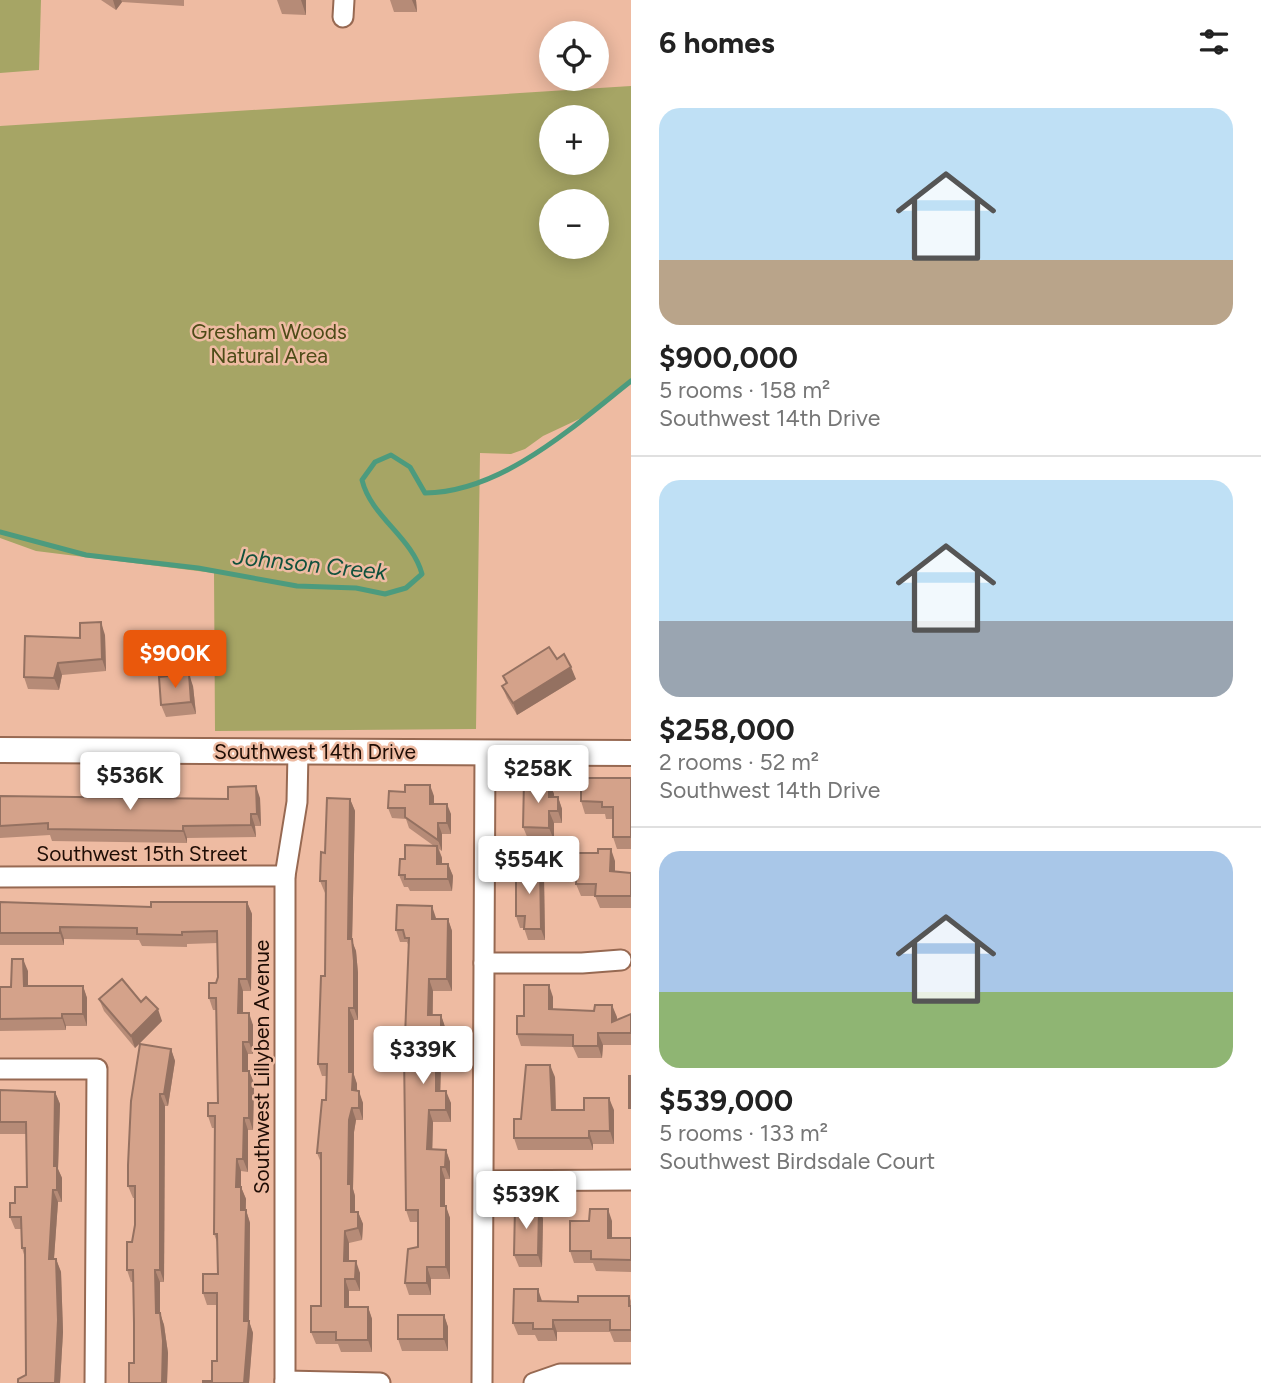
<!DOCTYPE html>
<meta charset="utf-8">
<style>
body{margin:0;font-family:Figtree,sans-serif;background:#f2f2f2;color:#222;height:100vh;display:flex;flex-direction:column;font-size:26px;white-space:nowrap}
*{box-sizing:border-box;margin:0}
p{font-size:23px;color:#767676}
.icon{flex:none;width:38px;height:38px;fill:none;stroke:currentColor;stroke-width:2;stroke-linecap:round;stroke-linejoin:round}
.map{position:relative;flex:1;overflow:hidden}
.panel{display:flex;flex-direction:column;background:#fff;width:630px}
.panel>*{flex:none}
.buttons{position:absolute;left:539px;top:21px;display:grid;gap:14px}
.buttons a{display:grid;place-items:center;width:70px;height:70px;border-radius:50%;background:#fff;box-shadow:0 4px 18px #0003;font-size:35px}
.price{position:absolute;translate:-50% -60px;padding:0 16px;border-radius:7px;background:#fff;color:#222;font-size:23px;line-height:46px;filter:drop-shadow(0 2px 4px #0008)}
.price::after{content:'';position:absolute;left:50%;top:42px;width:21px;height:16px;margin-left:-10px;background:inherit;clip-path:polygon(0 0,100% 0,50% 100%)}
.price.on{background:#ea580c;color:#fff}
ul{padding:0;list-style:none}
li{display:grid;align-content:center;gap:14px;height:371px;padding:0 28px}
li+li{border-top:2px solid #e0e0e0}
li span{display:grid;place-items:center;height:217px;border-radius:21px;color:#555}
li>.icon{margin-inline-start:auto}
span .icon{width:126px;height:126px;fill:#fffc;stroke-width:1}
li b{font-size:30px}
h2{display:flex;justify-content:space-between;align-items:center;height:84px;padding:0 28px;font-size:30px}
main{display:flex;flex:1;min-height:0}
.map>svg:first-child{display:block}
</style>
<main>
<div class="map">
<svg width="631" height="1383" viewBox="0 0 631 1383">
<rect width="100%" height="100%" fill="#eebba2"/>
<g fill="#a6a565" fill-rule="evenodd">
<path d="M0 0H41L39 70 0 73Z"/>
<path d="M631 86V381L592 413 543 436 525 449 511 454 480 453 476 729 215 731 214 573 36 551 0 538V126ZM597 117V163H551V117ZM597 201V247H551V201Z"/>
</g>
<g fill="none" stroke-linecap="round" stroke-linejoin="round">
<path stroke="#4c9b7e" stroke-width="5" d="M0 532 86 555 198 568 297 586 356 588 385 594 406 588 422 574C412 537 371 517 362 480L375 462 391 455 410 467 425 493C502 492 573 427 631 381"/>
<defs>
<g id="minor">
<path d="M343 17 344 0"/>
<path d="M0 877 285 876"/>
<path d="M484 963H582L621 960"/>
<path d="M0 1069H97L95 1383"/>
<path d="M485 1181 631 1180"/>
<path d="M285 1381 380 1383"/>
<path d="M285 1383V876L297 802 298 752"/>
<path d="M482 1383 485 752"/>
<path d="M534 1383 560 1374H631"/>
</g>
<path id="tertiary" d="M0 750 631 753"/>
</defs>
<use href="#minor" stroke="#976952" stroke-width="23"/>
<use href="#tertiary" stroke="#976952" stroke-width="28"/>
<use href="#minor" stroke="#fff" stroke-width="19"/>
<use href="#tertiary" stroke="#fff" stroke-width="24"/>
</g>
<g fill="#b68b77">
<path d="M101 0H184V6L122 2 116 10Z"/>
<path d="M277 0H306V15L282 14Z"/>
<path d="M390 0H416L417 12H394Z"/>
<path d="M105 635 106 671 62 675 59 690 28 689 24 677 80 638Z"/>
<path d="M557 659 576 679 517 715 507 698 502 686 506 684 503 676Z"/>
<path d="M193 686 196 714 166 717 161 705Z"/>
<path d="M631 778V849H617L613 837V819H606L605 814H585L581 801Z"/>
<path d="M549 782 554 794V797H558L562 809V823H554V840L528 839 523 827Z"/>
<path d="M0 796 228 799 260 798 261 826H255L256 837 187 838V843L52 841 50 835 0 838Z"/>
<path d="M434 796V804L451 814V834H442V851L439 849 442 858V864H448L453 876 452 891H410L408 887H404L399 875 405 859 434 846 409 828 406 819 392 818 388 808Z"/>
<path d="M350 799 355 811 352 941 356 951 358 973V1020H354V1075L357 1084V1090L363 1103V1120H356L354 1132 353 1189 355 1196V1212H358L363 1224 362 1240 349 1243V1261L360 1273V1291H349V1307H368L372 1319V1352H341L338 1344H316L311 1332 321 1306V1163L317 1153 326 1100 327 1076H322L318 1064 325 976 326 893H325L320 881 325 853Z"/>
<path d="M615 861V872L631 873V908H600L595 896H581L576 884Z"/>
<path d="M540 866 544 878 545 940H528L524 928H520L516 916Z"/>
<path d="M0 902 151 907 247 902 252 914 251 991H243V1013L253 1025V1054H248V1071H249L254 1083 253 1130H248V1172L241 1171V1187L246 1199V1210L250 1223 249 1321 253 1333 249 1383H203L212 1381 217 1361V1305H207L203 1293 218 1274 217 1242 214 1234 215 1128H212L208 1116 218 1103 216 1010H213L209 998 218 977V943L187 944V947L142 946 139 940 64 939V945H0Z"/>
<path d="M436 919H448L452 931V991H433V1015H441L445 1027V1035H447L451 1047V1064H441L440 1091 451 1103V1122H433L432 1149 446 1150 450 1162V1179H445V1206L450 1218V1279H431V1295H409L405 1283 418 1247V1222H410L406 1210 404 1064 400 1052 405 1036 409 947 407 942H400L396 930Z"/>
<path d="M28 971V986H83L87 998V1026H66V1030L0 1031V987H11Z"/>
<path d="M553 997V1010L617 1017V1020L631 1014V1045H603L602 1058H578L573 1047 521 1046 517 1034 524 1016Z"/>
<path d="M99 999 141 1002 162 1021 135 1048 104 1011Z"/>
<path d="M171 1049 175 1061 168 1106H165L164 1282H160V1313L164 1325 168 1353 167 1383H129L134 1363 133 1282H131L127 1270 135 1225V1198H133L128 1186Z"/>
<path d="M555 1077 556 1110H614V1144H593V1150H518L514 1138 521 1119Z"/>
<path d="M0 1090 55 1092 60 1104 58 1169 62 1178V1202H58L54 1259H56L61 1272 63 1332 60 1383H18L26 1375 25 1258 22 1248 21 1229H15L10 1217 15 1203 27 1187 26 1134H0Z"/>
<path d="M539 1207 543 1219 542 1267H519L514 1255Z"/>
<path d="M612 1221V1238H631V1272L596 1271 593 1263H574L570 1251Z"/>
<path d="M629 1296 631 1301V1342H614L610 1332H557V1341H538L535 1335H518L513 1323 542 1301 578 1302Z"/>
<path d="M444 1315 448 1327V1351H402L398 1339Z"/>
</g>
<g fill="#947161">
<path d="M113 0H121L122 2 116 10Z"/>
<path d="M301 0H306V15Z"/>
<path d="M412 0H416L417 12Z"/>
<path d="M101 622 105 635 106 671 102 659Z"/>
<path d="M58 663 62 675 59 690 54 678Z"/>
<path d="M571 667 576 679 517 715 513 703Z"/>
<path d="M189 674 193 686 196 714 191 702Z"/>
<path d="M549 782 554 794V809L549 797Z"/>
<path d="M430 785 434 796V814L430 804Z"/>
<path d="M256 786 260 798 261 826 257 814Z"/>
<path d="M558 797 562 809V823L558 811Z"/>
<path d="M350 799 355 811 352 941 356 951 358 973V1020L354 1008 348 939Z"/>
<path d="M447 804 451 814V834L447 823Z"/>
<path d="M549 811 554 823V840L549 828Z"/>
<path d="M251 814 255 826 256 837 251 825Z"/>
<path d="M438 823 442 834V851L438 840Z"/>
<path d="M183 826 187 838V843L183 831Z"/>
<path d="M437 846 442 858V876L437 864Z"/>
<path d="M611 849 615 861V883L610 871Z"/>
<path d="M448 864 453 876 452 891 448 879Z"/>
<path d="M540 866 544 878 545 940 541 929Z"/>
<path d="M247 902 252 914 251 991 247 979Z"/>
<path d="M432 906 436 918V931L432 919Z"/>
<path d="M448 919 452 931V991L447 979Z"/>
<path d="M60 927 64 939V945L60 933Z"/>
<path d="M23 959 28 971V998L24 986Z"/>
<path d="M239 979 243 991V1025L238 1013Z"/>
<path d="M429 979 433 991 432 1027 428 1015Z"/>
<path d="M549 985 553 997V1022L549 1009Z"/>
<path d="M83 986 87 998V1026L83 1014Z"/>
<path d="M612 1005 617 1017 616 1034 612 1022Z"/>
<path d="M349 1008 354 1020V1075L357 1084V1102L352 1090 349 1072Z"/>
<path d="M158 1009 162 1021 135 1048 131 1036Z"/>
<path d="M249 1013 253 1025V1054L249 1042Z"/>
<path d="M62 1014 66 1026V1030L62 1018Z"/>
<path d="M441 1015 445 1027V1047L441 1035Z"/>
<path d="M598 1033 603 1045 602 1058 598 1046Z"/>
<path d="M447 1035 451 1047V1064L447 1052Z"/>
<path d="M243 1042 248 1054V1083L243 1071Z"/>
<path d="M171 1049 175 1061 168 1106 164 1094Z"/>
<path d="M436 1052 441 1064 440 1103 436 1091Z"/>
<path d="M550 1065 555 1077 556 1122 552 1110Z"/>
<path d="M249 1071 254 1083 253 1130 249 1118Z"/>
<path d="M359 1091 363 1103V1120L359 1108Z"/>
<path d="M446 1091 451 1103V1122L446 1110Z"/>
<path d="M55 1092 60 1104 58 1169 62 1178V1202L57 1190 54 1166Z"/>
<path d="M160 1094 165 1106 164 1282 160 1270Z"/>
<path d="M609 1098 614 1110V1144L610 1131Z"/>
<path d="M352 1108 356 1120 354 1132 353 1189 355 1196V1224L351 1212 348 1184 349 1120Z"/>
<path d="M429 1110 433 1122 432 1161 427 1149Z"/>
<path d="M244 1118 248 1130V1172L243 1159Z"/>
<path d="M589 1131 593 1144V1150L589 1138Z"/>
<path d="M446 1150 450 1162V1179L445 1167Z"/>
<path d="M237 1159 241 1171V1199L236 1187Z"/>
<path d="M441 1167 445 1179V1218L441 1206Z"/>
<path d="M241 1187 246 1199 245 1223 241 1210Z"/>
<path d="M53 1190 58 1202 53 1272 49 1259Z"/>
<path d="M446 1206 450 1218V1279L446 1267Z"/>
<path d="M539 1207 543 1219 542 1267 538 1255Z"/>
<path d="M608 1209 612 1221V1250L608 1238Z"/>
<path d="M246 1210 250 1223 249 1323V1321L253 1333 249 1383H244Z"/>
<path d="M358 1212 363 1224 362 1240 358 1228Z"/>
<path d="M345 1231 349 1243V1273L344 1261Z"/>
<path d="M56 1259 61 1272 63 1332 60 1383H55Z"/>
<path d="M356 1261 360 1273V1291L355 1279Z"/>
<path d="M427 1267 431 1279V1295L427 1283Z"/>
<path d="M155 1270 160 1282V1313L164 1325 168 1353 167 1383H162L156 1313Z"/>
<path d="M345 1279 349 1291V1319L345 1307Z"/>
<path d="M538 1289 542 1301H538Z"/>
<path d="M368 1307 372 1319V1352L368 1340Z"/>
<path d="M444 1315 448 1327V1351L444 1339Z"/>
<path d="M553 1320 557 1332V1341L553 1329Z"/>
</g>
<g fill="#d4a28a" stroke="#947161" stroke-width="2">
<path d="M101 622 102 659 58 663 54 678 24 677 25 636 80 638V623Z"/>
<path d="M549 647 557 659 564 654 571 667 513 703 502 686 507 683 503 676Z"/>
<path d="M189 674 191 702 161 705 159 677Z"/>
<path d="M581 778H631V837H613V807H602V802L581 801Z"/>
<path d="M524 781 549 782V797H558V811H549V828L523 827Z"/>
<path d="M405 785H430V804H447V823H438V840L405 817V808H388L389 791 405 792Z"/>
<path d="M256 786 257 814H251V825L183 826V831L48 829V823L0 826V796L228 799V787Z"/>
<path d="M327 798 350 799 348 939H352L354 961V1008H349V1072H353L352 1090 359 1091V1108H352L349 1120 348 1184H351V1212H358V1228L345 1231 344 1261H356L355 1279H345V1307H368V1340H336V1332H311V1306H321V1153H317L322 1100H326L327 1064H318L321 976H325L326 881H320L321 852 325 853Z"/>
<path d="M405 845 437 846V864H448V879H405V875H399L400 859H405Z"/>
<path d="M598 849H611L610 871 631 873V896H595L596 884H576L577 853H598Z"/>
<path d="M516 866H540L541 929H524L525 916H516Z"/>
<path d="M0 902 151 907V902H247V979H239L238 1013H249V1042H243V1071H249V1118H244L243 1159H237L236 1187H241V1210H246L244 1321H249L244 1383H203V1381H212V1361H217V1293H203V1274H218L217 1234H214L215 1116H208V1103H218L216 998H209V983H216L218 977 217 931 182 932V935L137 934V928L60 927V933H0Z"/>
<path d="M397 905 432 906V919H448L447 979H429L428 1015H441V1035H447V1052H436V1091H446V1110H429L427 1149 446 1150 445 1167H441V1206H446V1267H427V1283H405L408 1249 418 1247V1210H406L404 1052H400V1036H405L409 938H405L403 930H396Z"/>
<path d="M12 959H23L24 986H83V1014H62V1018L0 1019V987H11Z"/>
<path d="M122 979 141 1002 146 997 158 1009 131 1036 99 999Z"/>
<path d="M524 985H549V1009L594 1011 595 1005H612V1022L631 1014V1033H598V1046H573V1035L517 1034V1016H524Z"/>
<path d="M140 1044 171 1049 164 1094H160V1270H155L156 1313H160L163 1341 162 1383H129V1363H134V1323L133 1270H127V1242H132L135 1225V1186H128V1165L131 1101Z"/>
<path d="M526 1065H550L552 1110H584V1098H609L610 1131H589V1138H514V1119H521Z"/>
<rect x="629" y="1076" width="2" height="32"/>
<path d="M0 1090 55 1092 54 1166H57V1190H53L49 1259H56L58 1320 55 1383H18V1379L26 1375 25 1248H22L21 1217H10V1203H15V1187H27L26 1122H0Z"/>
<path d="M515 1207H539L538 1255H514Z"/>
<path d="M590 1209H608V1238H631V1260L591 1259V1251H570V1221H589Z"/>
<path d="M514 1289H538V1301L578 1302V1296H629V1306H631V1330H610V1320H553V1329H533V1323H513Z"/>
<rect x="398" y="1315" width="46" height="24"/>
</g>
<g text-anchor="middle" stroke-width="5" stroke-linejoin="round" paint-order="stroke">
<g font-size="21" fill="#4d4b17" stroke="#eebba2">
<text x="269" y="339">Gresham Woods<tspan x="269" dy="24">Natural Area</tspan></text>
</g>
<g font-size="21" fill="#1f0d05" stroke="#eebba2">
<text x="315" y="759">Southwest 14th Drive</text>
<text x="142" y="861">Southwest 15th Street</text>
<text transform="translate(262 1067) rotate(-90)" y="7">Southwest Lillyben Avenue</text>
</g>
<g font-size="23" font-style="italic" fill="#11513d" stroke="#eebba2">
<text transform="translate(310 564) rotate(6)" y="8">Johnson Creek</text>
</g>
</g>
</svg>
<div class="buttons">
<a><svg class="icon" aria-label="locate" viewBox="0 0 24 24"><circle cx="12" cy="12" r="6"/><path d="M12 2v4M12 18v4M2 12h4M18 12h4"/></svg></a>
<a>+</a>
<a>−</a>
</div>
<b class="price on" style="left:175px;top:690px">$900K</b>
<b class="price" style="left:538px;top:805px">$258K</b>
<b class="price" style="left:130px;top:812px">$536K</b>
<b class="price" style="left:529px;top:896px">$554K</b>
<b class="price" style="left:423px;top:1086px">$339K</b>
<b class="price" style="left:526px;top:1231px">$539K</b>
</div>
<section class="panel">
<h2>6 homes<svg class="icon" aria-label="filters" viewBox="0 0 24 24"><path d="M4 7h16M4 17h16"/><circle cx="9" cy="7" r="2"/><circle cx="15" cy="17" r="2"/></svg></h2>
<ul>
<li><span style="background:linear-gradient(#bfe0f5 70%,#b9a48a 0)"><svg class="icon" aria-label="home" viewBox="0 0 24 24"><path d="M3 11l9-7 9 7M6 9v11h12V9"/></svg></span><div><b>$900,000</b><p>5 rooms · 158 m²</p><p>Southwest 14th Drive</p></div></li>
<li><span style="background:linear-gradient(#bfe0f5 65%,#9aa5b1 0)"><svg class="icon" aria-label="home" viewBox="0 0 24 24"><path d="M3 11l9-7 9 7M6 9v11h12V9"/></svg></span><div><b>$258,000</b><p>2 rooms · 52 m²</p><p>Southwest 14th Drive</p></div></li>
<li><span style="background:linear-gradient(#a9c7e8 65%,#8fb573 0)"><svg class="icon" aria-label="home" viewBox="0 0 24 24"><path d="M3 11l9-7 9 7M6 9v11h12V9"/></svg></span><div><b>$539,000</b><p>5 rooms · 133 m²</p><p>Southwest Birdsdale Court</p></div></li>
</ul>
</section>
</main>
